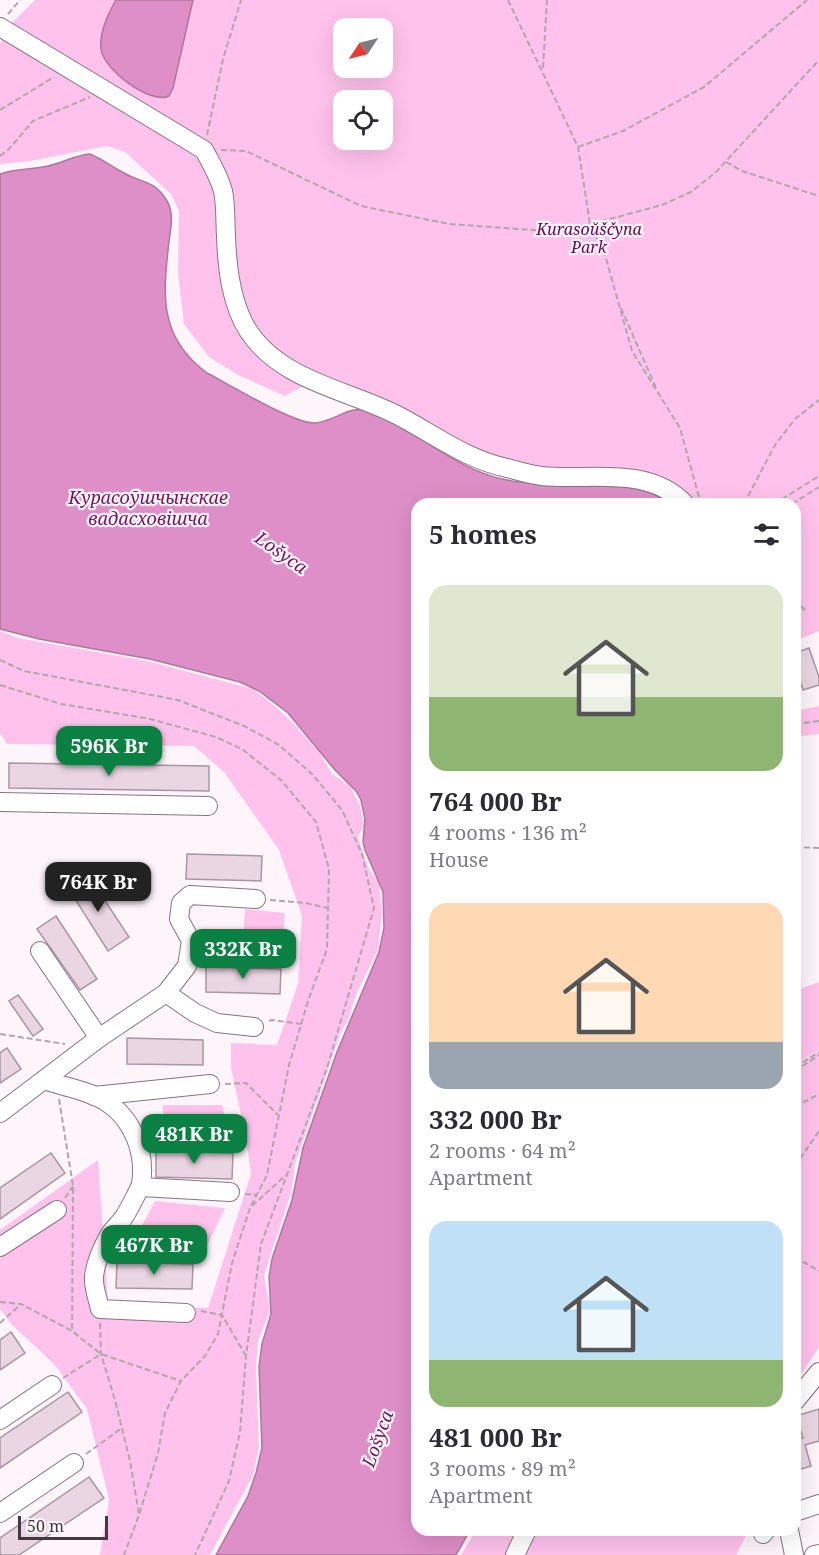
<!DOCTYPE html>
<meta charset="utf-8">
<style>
body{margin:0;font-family:"Noto Serif",serif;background:#f7f7f7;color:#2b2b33;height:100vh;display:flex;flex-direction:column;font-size:22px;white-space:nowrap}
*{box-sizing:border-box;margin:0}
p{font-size:20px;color:#7c7c81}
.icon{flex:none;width:33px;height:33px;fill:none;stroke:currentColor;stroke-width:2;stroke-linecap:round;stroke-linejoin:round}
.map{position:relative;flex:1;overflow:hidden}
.sheet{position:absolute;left:411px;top:498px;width:390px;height:1038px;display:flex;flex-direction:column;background:#fff;border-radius:18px;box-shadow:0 6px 24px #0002}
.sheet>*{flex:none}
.needle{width:39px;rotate:235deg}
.fabs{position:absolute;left:333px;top:18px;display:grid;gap:12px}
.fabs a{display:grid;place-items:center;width:60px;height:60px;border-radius:12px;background:#fff;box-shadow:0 6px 24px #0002;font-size:30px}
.scale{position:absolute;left:18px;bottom:15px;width:90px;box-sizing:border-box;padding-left:6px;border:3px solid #423a3f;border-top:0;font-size:16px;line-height:21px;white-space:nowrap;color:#423a3f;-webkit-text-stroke:4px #fdf5fa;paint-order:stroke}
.price{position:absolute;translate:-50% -51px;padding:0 14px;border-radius:12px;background:#0b8043;color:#fff;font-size:20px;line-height:39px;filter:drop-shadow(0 2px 3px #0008)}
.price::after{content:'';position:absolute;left:50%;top:36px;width:18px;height:14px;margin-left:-9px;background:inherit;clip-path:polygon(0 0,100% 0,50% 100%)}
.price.on{background:#222;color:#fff}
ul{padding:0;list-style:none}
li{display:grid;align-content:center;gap:12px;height:318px;padding:0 18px}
li span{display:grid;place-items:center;height:186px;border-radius:18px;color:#555}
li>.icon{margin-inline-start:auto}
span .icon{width:108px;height:108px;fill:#fffc;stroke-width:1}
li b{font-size:26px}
h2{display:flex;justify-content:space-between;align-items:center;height:72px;padding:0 18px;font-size:26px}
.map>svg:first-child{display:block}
</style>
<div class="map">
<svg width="819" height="1555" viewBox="0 0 819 1555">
<rect width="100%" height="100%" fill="#fdf5fa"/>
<g fill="#ffc2ec" fill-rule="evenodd">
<path d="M35 0H819V631L795 641V504H695L677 486 650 473 627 470 543 469 505 461 465 446 368 393 324 375 285 396 240 376 209 357 184 324 178 273 179 211 171 194 125 152 107 146 30 161 0 164V44L7 28ZM344 28H382V68H344ZM344 100H382V140H344Z"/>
<path d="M0 631 18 638 147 661 253 689 270 702 291 721 319 752 332 774 351 787 360 806 364 826 358 837 369 869 379 882 382 915 378 949 356 995 349 1018 341 1032 295 1164 291 1193 264 1275 270 1311 258 1341 256 1368 259 1448 253 1475 210 1555H100L109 1500 87 1409 54 1364 12 1325 0 1309V1230L98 1160 108 1304 208 1308 251 1174 246 1139 231 1067V1043L277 1045 298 984 302 916 279 850 224 772 194 746 7 744 0 733Z"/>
<path d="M819 706V734L795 737V711Z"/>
<path d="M245 909 285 913 281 955 242 953Z"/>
<path d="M819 982V1050L795 1064V991Z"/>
<path d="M819 1051V1347L795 1384V1065Z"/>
<path d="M163 1105H222L231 1141 163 1142Z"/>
<path d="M155 1201 225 1208 204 1252 129 1250Z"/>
<path d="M476 1530H749L736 1555H461Z"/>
</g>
<g fill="#de8fc7" stroke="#af769e" stroke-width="1.5">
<path d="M116 0H193L173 88 169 96C150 105 103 69 101 49 99 32 108 14 116 0Z"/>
<path d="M90 154C102 159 111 166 122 172 140 183 154 179 167 201 174 213 171 228 169 241 163 295 158 337 207 373 230 385 291 422 313 423 334 423 348 404 370 411 378 414 386 419 394 423 431 443 464 472 507 480 558 491 628 472 671 504H417V1530H470L456 1555H216L248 1496 256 1473 262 1448 259 1366 262 1344 271 1314 269 1277 272 1259 292 1200 303 1148 337 1052 379 952 384 928 383 892 365 850 363 842 365 819 361 800 356 791 335 770 288 713 259 691 240 682 150 659 39 639 0 629V174C16 168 32 170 48 166 63 163 75 155 90 154Z"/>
</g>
<g fill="#e9d6e2" stroke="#a896a2" stroke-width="1.5">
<path d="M809 648 819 677V685L803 690 798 674 795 675V653Z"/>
<path d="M9 763 209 766V791L9 788Z"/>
<path d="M187 854 262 856 261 881 186 879Z"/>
<path d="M88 875 129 937 108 951 68 888Z"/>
<path d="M56 916 97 979 80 990 37 929Z"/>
<path d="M206 967 281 969 280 994 206 992Z"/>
<path d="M18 995 43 1029 33 1036 9 1001Z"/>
<path d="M127 1038 203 1040V1065L127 1064Z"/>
<path d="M7 1048 21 1069 0 1083V1053Z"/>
<path d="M156 1151 233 1153 232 1179 156 1177Z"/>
<path d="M51 1153 65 1173 0 1219V1188Z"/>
<path d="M117 1262 193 1264 192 1289 116 1288Z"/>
<path d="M11 1332 25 1353 0 1370V1340Z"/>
<path d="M68 1392 82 1412 0 1468V1438Z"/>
<path d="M819 1409V1441L805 1445 811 1466 795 1471V1440L803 1438 796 1416Z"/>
<path d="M89 1477 104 1498 19 1555H0V1538Z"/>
</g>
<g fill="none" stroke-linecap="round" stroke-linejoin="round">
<defs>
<g id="minor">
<path d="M0 27 204 150C211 163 219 176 223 191 226 205 225 221 226 236 227 268 231 305 249 332 282 381 348 390 397 415 434 434 465 459 507 468 518 471 531 475 542 476 590 481 648 465 685 504"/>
<path d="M0 802 208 806"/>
<path d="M40 951 99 1038"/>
<path d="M166 993 195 1013 217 1023 254 1027"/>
<path d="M44 1080C64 1087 87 1090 105 1101 133 1118 146 1153 141 1184 140 1188 127 1213 124 1217 120 1223 114 1228 110 1234 103 1246 95 1264 94 1277 93 1287 98 1299 100 1309L186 1313"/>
<path d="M94 1096 210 1084"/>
<path d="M0 1113 99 1038 166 993 187 966 191 941 179 919 181 903 190 895 256 899"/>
<path d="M141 1187 230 1192"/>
<path d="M0 1247 57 1210"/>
<path d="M795 1401 819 1372"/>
<path d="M0 1420 52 1385"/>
<path d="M795 1512 819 1504"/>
<path d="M0 1513 74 1463"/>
<path d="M789 1530 794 1555"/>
<path d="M763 1534 766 1530"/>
<path d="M515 1555 527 1530"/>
<path d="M814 1555 819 1554"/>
</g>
</defs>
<use href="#minor" stroke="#867580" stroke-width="20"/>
<g stroke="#afa7ac" stroke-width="2" stroke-dasharray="6 3" stroke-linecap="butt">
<path d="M508 0 578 147 590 224 605 255 632 351 680 428 699 497"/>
<path d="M8 14 20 0"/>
<path d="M543 68 547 0"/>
<path d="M0 110 54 77"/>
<path d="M207 135 223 59 241 0"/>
<path d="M578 147 623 131 704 87 807 0"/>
<path d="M221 150 246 151 361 206 449 224 561 232 662 205 691 192 716 172 819 60"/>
<path d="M0 156 9 149 33 121 90 97"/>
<path d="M726 162 742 171 819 196"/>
<path d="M621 308 656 388"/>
<path d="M744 504 775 445 795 419 819 400"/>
<path d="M774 504 819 476"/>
<path d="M792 504 819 487"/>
<path d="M795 599 806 612"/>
<path d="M0 660 24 671 178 700 244 726 279 745 312 774 342 810 362 854 374 908 327 1068 261 1244 246 1356 240 1432 229 1481 195 1555"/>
<path d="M0 685 61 704 150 719 216 737 242 749 282 781 316 822 329 869 327 949 309 998 289 1065 267 1175 250 1208 232 1263 218 1334 205 1356 181 1381 165 1413 158 1453 139 1515 124 1555"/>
<path d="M795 724 819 721"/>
<path d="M795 847 819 848"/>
<path d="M270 900 306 903 327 908"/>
<path d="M269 1021 272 1020 301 1024"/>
<path d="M0 1034 65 1044"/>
<path d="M795 1067 819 1052"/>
<path d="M795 1071 819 1055"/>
<path d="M225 1084 246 1083 278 1115"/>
<path d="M59 1099 73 1186 72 1331"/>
<path d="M795 1107 819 1094"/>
<path d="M795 1166 819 1131"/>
<path d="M245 1194 257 1195"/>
<path d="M65 1198 73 1186"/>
<path d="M252 1206 286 1175"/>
<path d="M795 1257 819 1271"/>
<path d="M0 1302 21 1304 72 1331 101 1354 181 1381"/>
<path d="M201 1311 222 1315 246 1356"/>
<path d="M0 1323 20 1305"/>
<path d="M100 1323 101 1354 115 1400 130 1461 139 1514"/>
<path d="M63 1378 101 1354"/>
<path d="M86 1454 122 1428"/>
</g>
<use href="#minor" stroke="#fff" stroke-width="18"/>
</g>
<g text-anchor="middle" stroke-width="4.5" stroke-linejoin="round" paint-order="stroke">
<g font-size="16" font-style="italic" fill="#690856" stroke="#fdf5fa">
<text x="589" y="235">Kurasoŭščyna<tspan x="589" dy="18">Park</tspan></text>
</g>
<g font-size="18" font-style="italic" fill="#741760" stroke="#fdf5fa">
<text x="148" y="504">Курасоўшчынскае<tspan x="148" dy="21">вадасховішча</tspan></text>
<text transform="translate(281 553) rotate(35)" y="6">Lošyca</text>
<text transform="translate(378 1439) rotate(-70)" y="6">Lošyca</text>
</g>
</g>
</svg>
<div class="fabs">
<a><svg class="needle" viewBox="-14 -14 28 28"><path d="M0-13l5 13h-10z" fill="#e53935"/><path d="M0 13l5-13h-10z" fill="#7c7c81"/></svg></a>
<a><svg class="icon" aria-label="locate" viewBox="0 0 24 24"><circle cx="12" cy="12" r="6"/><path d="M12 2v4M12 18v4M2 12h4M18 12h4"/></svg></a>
</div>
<div class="scale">50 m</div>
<b class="price" style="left:109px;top:777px">596K Br</b>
<b class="price on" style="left:98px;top:913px">764K Br</b>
<b class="price" style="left:243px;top:980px">332K Br</b>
<b class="price" style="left:194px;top:1165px">481K Br</b>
<b class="price" style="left:154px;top:1276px">467K Br</b>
<section class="sheet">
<h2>5 homes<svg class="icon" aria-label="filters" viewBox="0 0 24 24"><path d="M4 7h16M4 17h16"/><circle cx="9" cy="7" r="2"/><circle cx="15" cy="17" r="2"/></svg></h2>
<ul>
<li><span style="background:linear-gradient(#dfe7d0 60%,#8fb573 0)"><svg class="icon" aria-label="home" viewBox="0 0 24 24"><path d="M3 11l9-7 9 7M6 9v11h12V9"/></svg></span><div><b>764 000 Br</b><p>4 rooms · 136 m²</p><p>House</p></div></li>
<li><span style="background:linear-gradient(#ffd9b3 75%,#9aa5b1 0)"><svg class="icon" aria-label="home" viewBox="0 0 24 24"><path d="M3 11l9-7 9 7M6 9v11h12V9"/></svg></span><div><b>332 000 Br</b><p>2 rooms · 64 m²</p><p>Apartment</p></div></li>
<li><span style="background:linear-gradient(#bfe0f5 75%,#8fb573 0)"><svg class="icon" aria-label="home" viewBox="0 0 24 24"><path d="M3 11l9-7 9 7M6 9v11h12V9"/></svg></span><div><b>481 000 Br</b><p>3 rooms · 89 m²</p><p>Apartment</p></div></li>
</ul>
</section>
</div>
